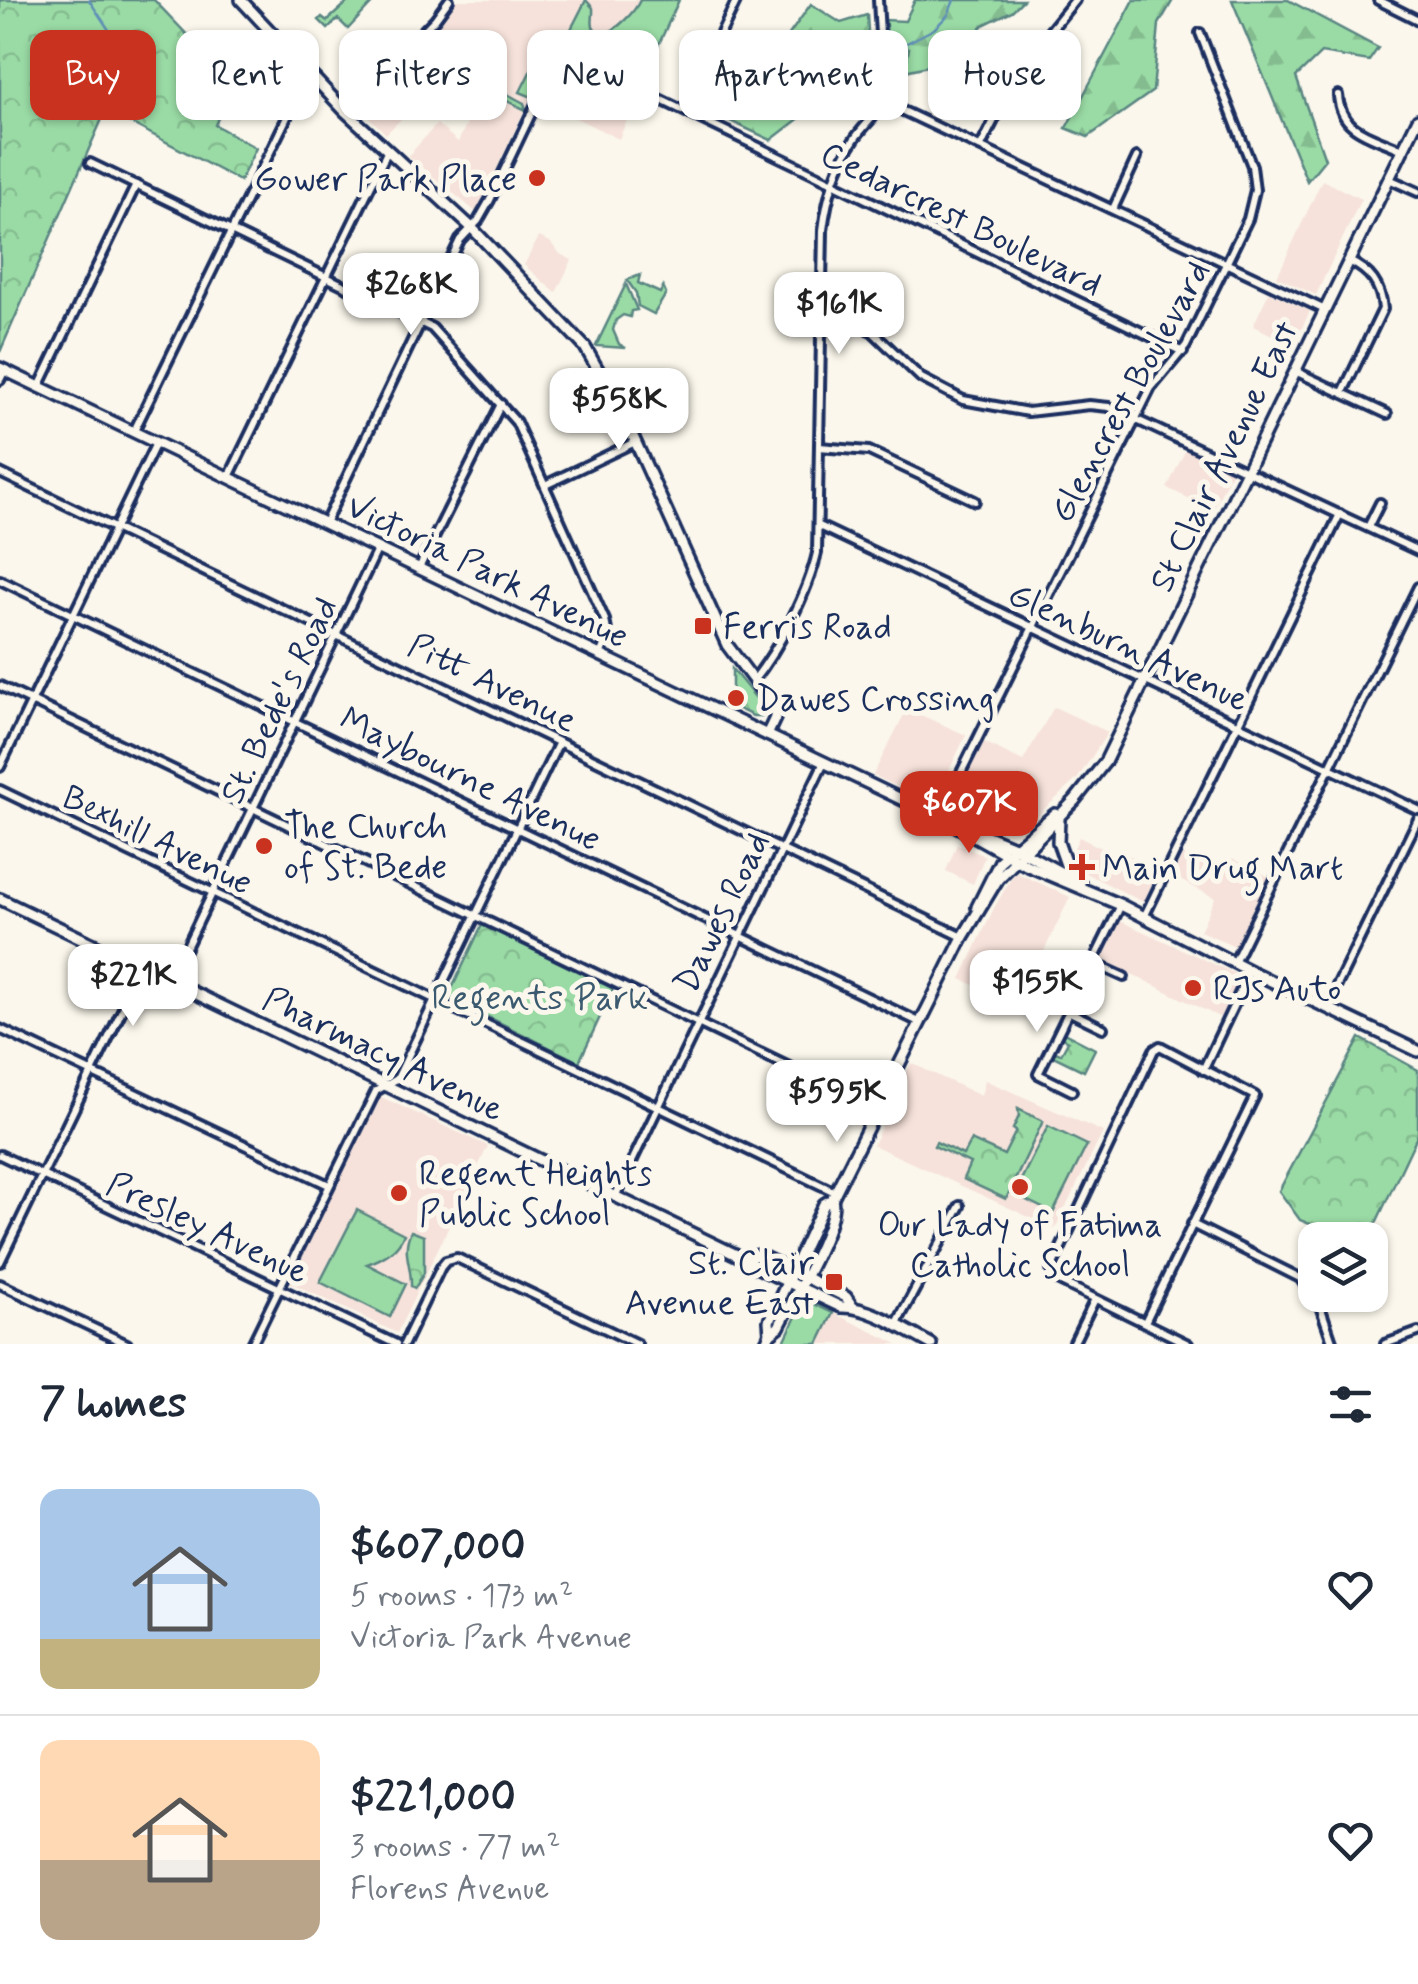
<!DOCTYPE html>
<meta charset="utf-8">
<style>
body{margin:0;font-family:Mynerve,sans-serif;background:#f6f6f7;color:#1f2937;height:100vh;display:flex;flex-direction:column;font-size:38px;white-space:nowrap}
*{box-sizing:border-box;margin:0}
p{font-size:32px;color:#747a83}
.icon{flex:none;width:55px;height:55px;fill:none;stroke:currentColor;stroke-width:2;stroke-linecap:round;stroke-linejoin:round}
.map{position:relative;height:1344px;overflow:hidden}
.panel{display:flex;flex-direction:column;background:#fff;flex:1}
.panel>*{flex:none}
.hud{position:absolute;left:30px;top:30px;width:1360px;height:90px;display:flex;gap:20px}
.tools{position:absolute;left:1298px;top:1222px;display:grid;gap:20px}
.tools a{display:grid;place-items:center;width:90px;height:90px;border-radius:20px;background:#fff;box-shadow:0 2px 8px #0004;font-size:50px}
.price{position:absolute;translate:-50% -85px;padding:0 22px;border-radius:20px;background:#fff;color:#222;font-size:32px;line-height:65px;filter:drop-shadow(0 2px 5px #0008)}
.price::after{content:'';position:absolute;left:50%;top:60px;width:30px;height:22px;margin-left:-15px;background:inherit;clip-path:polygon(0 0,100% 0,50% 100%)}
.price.current{background:#c8321e;color:#fff}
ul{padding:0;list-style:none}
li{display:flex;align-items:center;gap:30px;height:250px;padding:0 40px}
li+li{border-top:2px solid #e0e1e3}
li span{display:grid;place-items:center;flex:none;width:280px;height:200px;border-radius:20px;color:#555}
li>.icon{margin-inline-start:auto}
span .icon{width:120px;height:120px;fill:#fffc;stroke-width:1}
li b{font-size:42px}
h2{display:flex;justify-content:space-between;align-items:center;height:120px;padding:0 40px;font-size:42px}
.pill{padding:0 35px;border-radius:20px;background:#fff;box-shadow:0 2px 8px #0004;font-size:35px;line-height:90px}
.pill.current{background:#c8321e;color:#fff}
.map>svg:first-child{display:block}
</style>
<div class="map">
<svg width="1418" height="1344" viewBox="0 0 1418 1344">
<defs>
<pattern id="forest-firs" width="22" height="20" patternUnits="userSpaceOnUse" patternTransform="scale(2.5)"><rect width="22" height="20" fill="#9adba5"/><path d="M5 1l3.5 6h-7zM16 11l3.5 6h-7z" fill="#84bc90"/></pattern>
<pattern id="park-crowns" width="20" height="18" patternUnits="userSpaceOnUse" patternTransform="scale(2.5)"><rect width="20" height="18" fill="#9adba5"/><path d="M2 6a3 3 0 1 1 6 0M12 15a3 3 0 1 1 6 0" fill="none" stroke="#84bc90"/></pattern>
</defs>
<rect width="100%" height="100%" fill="#fbf7ec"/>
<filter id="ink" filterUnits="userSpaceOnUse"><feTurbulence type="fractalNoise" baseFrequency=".01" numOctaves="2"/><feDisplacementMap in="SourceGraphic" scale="20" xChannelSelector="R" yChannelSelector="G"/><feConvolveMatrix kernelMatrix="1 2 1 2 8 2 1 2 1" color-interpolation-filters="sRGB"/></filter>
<g filter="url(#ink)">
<g fill="#f6e2da">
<path d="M455 0H679L642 81 557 42 476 212 408 156 437 124 458 142 483 89 448 73 456 64 429 39Z"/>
<path d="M565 60 638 95 619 139 545 103Z"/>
<path d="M386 82 412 108 386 134 360 108Z"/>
<path d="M1322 180 1361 199 1316 295 1277 277Z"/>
<path d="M539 237 550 242 560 254 572 260 556 293 524 265Z"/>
<path d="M1269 292 1310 311 1294 345 1253 326Z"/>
<path d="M1186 449 1232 471 1213 510 1167 488Z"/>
<path d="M1054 707 1108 732 1078 778 1037 816 1015 828 994 827 953 806 982 741 1023 761Z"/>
<path d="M907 709 966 735 933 804 873 775Z"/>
<path d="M1079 837 1117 856 1120 851 1159 870 1143 902 1067 864Z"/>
<path d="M957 844 985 856 973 884 946 871Z"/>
<path d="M1183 855 1222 873 1232 858 1269 877 1235 946 1200 931 1215 898 1172 876Z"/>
<path d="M1015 872 1070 897 1018 1005 961 979 994 908Z"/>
<path d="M1118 920 1238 975 1239 982 1221 1018 1099 958Z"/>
<path d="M911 1063 981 1096 985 1080 1103 1132 1055 1229 873 1145Z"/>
<path d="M379 1096 488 1146 397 1333 289 1282Z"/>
<path d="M833 1313 898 1344H818Z"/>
</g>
<g fill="#9adba5" stroke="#5a8582" stroke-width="2.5">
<path d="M350 0H375L348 29 338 19 328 29 319 20 322 17 327 21Z"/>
<path d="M586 0 593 8C594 21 587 30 604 34 617 30 635 12 640 0H679L642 81 565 41Z"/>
<path d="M442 30 450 34 448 38 454 40 456 36 465 41 456 59 467 64 464 71 524 103 526 110 448 73 454 66 426 40 435 31Z"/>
<path d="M546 40 554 49 532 97 520 92 537 58 533 55 540 42Z"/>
<path d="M640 275 638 283 660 293 663 287 666 294 654 314 638 306 636 293 627 280Z"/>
<path d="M626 284 637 310 631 311 630 317 623 315 616 320 613 330 619 344 626 348 596 346Z"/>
<path d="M1048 1126 1087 1145 1053 1213 1014 1194Z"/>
<path d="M357 1210 404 1234C398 1250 382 1259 367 1264L406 1284 390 1317 320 1282Z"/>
<path d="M808 1301 833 1313 818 1344H783L801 1306Z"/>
</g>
<g fill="url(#forest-firs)" stroke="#5a8582" stroke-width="2.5">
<path d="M915 0H1023L1012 11 983 25 950 61 905 71 909 48 889 45 885 20 905 21Z"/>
<path d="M1134 0H1173L1159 24 1153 91 1088 137 1066 128Z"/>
<path d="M1232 0H1288L1378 48 1369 61 1321 53 1296 77 1325 159 1307 181Z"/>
<path d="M811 4 841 23 867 15 870 64 771 140 728 120Z"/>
</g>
<g fill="url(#park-crowns)" stroke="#5a8582" stroke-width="2.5">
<path d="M0 0H154L233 83 215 125 256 148 240 181 106 110 0 352Z"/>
<path d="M732 669 764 708 763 716H753L732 706Z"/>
<path d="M482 925 614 987 579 1062 448 997Z"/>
<path d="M1064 1033 1095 1049 1084 1071 1053 1056 1055 1052 1061 1054 1068 1041 1062 1038Z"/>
<path d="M1360 1038 1418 1070V1134L1368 1240H1348L1300 1220 1279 1191Z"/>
<path d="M1018 1109 1043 1121 1006 1199 963 1179 970 1163 934 1146 936 1142 963 1155 971 1140 1004 1155 1016 1131 1013 1129 1019 1116Z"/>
<path d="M411 1231 424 1236V1273L415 1288 411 1286C412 1265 401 1252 411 1231Z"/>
</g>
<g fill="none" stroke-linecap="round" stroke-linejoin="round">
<g stroke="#6191b6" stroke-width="2.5">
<path d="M89 0 131 63"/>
<path d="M899 47 934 29 948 15 954 0"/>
<path d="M765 109C799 100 808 92 827 62L867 53"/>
</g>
<defs>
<g id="minor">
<path d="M1378 0 1418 20"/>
<path d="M1338 95C1340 132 1373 136 1403 150"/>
<path d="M884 102 1325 310"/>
<path d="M684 110 737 0"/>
<path d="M345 111 435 19 449 0"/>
<path d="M981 146 1021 67 1075 0"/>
<path d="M90 163 432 328 516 422 605 620 608 636 600 655"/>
<path d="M1389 179 1418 192"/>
<path d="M1113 209 1137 157"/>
<path d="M822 309 872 331 921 378 963 400 1028 412 1089 405 1109 407 1418 551"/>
<path d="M1295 371 1387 414"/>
<path d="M0 380 5 370"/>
<path d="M40 385 136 185"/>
<path d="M1343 392 1383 309C1381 285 1370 271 1349 261"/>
<path d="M134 431 309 72"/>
<path d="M819 447 869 451 975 501"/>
<path d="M0 473 963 937"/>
<path d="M229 477 388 150"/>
<path d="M545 485 635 442"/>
<path d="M325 523 460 240 478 221 490 200 554 66 564 53 1183 352"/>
<path d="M819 526 1418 810"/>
<path d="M1368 527 1380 503"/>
<path d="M419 568 501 404"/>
<path d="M0 580 919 1022"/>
<path d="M753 681C779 649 808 592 817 553L823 230C827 198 836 166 854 140 863 126 876 116 884 102L878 0"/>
<path d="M0 686 876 1109"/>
<path d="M0 767 156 443"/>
<path d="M0 790 835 1192"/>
<path d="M939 817 1151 388 1186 346 1248 219 1255 190 1252 166 1200 33"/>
<path d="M1144 917 1340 514"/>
<path d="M1091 962 1124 977"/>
<path d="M1234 963 1418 587"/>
<path d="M170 981 378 548"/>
<path d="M1327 1006 1418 819"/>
<path d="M1068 1011 1103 1028"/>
<path d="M0 1029 329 1185"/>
<path d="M1203 1070 1250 971"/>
<path d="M1072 1091 1038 1074 1121 905"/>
<path d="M0 1155 396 1344"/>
<path d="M616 1195 824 762"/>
<path d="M1192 1224 1300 1278 1320 1306 1333 1344"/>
<path d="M0 1262 142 969"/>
<path d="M0 1284 127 1344"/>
<path d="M1145 1322 1255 1096 1160 1046 1154 1050 1051 1269 1053 1278 1188 1344"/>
<path d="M896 1325 960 1206"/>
<path d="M252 1344 376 1091 397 1079 559 742"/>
<path d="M404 1344 441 1267 446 1261 457 1258 637 1344"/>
<path d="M1073 1344 1095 1299"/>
<path d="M1385 1344 1418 1332"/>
</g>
<g id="tertiary">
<path d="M241 0 345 111 471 227 585 347 622 412 727 645 775 709V718L767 735"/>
<path d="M0 899 743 1258 754 1266 841 1307C871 1306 906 1331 931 1344"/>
<path d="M743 1258 759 1255 846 1297 852 1306"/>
</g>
<g id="secondary">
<path d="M0 368 951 823 1026 865 1121 905 1250 971 1418 1051"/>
<path d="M1059 819 1058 842 1070 876"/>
<path d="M968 828 1014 847 1080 883"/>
<path d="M977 907 1000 861 1055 814"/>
<path d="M770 1334 769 1321 824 1204 832 1199 963 937 998 879 1075 800 1105 762 1418 119"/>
<path d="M765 1344 770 1334 779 1327C791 1302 840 1222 832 1199"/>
</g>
</defs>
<use href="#minor" stroke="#1b2f5e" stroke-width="14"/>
<use href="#tertiary" stroke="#1b2f5e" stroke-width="16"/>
<use href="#secondary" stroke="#1b2f5e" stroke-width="16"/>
<use href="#minor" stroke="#fbf7ec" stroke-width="6"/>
<use href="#tertiary" stroke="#fbf7ec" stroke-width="9"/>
<use href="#secondary" stroke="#fbf7ec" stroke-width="9"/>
</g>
</g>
<g fill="#c8321e" stroke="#fbf7ec" stroke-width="4">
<circle cx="537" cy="178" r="10"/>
<rect x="693" y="616" width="20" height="20" rx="5"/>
<circle cx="736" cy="698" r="10"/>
<circle cx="264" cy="846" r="10"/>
<path d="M1077 852h10v10h10v10h-10v10h-10v-10h-10v-10h10z"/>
<circle cx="1193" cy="988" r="10"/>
<circle cx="1020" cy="1187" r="10"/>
<circle cx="399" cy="1193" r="10"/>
<rect x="824" y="1272" width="20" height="20" rx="5"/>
</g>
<g text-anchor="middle" stroke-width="10" stroke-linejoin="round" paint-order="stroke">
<g font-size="35" fill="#1b2f5e" stroke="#fbf7ec" text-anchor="start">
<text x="517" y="190" text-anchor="end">Gower Park Place</text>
<text x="723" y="638">Ferris Road</text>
<text x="756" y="710">Dawes Crossing</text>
<text x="284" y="838">The Church<tspan x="284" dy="40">of St. Bede</tspan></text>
<text x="1102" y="879">Main Drug Mart</text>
<text x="1213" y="1000">RJs Auto</text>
<text x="419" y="1185">Regent Heights<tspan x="419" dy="40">Public School</tspan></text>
<text x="1020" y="1236" text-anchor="middle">Our Lady of Fatima<tspan x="1020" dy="40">Catholic School</tspan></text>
<text x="814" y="1274" text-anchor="end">St. Clair<tspan x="814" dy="40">Avenue East</tspan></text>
</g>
<g font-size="35" fill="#1b2f5e" stroke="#fbf7ec">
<text transform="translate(962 218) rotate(26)" y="12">Cedarcrest Boulevard</text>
<text transform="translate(1129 391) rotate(-61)" y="12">Glencrest Boulevard</text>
<text transform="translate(1223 456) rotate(-64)" y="12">St Clair Avenue East</text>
<text transform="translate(488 570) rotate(26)" y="12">Victoria Park Avenue</text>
<text transform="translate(1129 646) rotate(25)" y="12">Glenburn Avenue</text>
<text transform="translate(493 682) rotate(26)" y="12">Pitt Avenue</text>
<text transform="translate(278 700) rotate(-64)" y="12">St. Bede's Road</text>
<text transform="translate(471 778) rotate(26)" y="12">Maybourne Avenue</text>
<text transform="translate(158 839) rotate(26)" y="12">Bexhill Avenue</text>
<text transform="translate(721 912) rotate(-64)" y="12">Dawes Road</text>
<text transform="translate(384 1053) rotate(26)" y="12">Pharmacy Avenue</text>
<text transform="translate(208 1227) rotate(25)" y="12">Presley Avenue</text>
</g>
<g font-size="35" fill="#3b5a70" stroke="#fbf7ec">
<text x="540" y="1009">Regents Park</text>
</g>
</g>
</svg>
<div class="tools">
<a><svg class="icon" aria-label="layers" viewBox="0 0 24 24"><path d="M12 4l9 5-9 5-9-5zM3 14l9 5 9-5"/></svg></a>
</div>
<b class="price" style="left:411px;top:338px">$268K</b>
<b class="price" style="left:839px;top:357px">$161K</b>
<b class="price" style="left:619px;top:453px">$558K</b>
<b class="price current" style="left:969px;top:856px">$607K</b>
<b class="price" style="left:133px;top:1029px">$221K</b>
<b class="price" style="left:1037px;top:1035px">$155K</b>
<b class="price" style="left:837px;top:1145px">$595K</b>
<div class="hud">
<a class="pill current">Buy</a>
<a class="pill">Rent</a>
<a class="pill">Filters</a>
<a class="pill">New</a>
<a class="pill">Apartment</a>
<a class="pill">House</a>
</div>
</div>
<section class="panel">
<h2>7 homes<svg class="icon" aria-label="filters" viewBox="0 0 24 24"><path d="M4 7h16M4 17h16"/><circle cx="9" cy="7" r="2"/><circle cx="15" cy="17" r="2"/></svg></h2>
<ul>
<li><span style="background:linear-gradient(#a9c7e8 75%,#c2b280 0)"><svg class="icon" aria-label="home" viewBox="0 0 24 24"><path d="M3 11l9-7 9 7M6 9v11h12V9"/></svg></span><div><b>$607,000</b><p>5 rooms · 173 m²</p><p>Victoria Park Avenue</p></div><svg class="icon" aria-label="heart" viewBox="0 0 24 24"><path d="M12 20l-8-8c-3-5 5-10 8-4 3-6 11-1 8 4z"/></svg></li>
<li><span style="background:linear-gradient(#ffd9b3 60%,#b9a48a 0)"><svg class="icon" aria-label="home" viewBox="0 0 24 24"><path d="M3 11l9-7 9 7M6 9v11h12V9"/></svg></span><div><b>$221,000</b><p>3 rooms · 77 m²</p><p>Florens Avenue</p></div><svg class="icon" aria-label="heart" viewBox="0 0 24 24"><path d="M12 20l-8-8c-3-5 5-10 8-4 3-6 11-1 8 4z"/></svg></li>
</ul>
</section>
